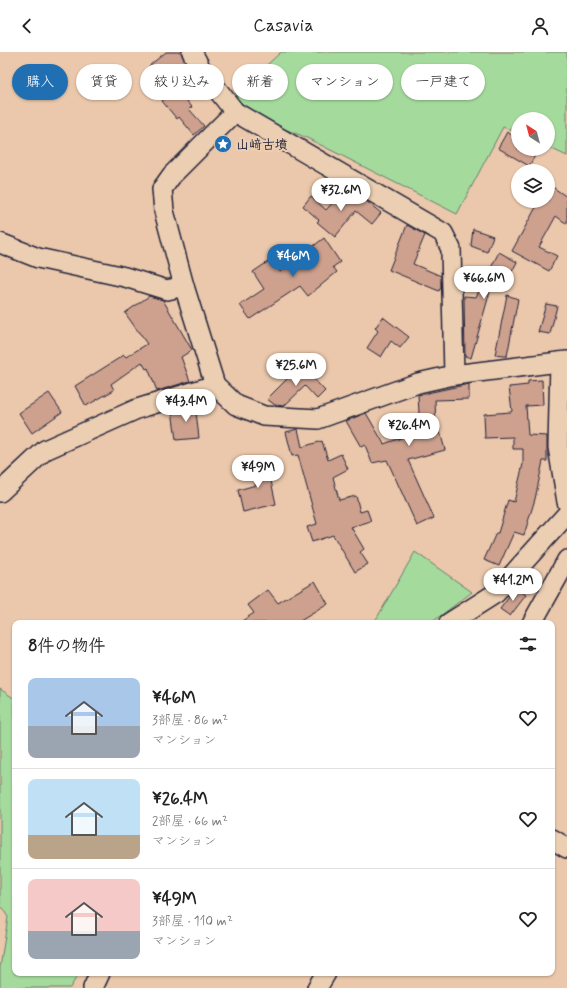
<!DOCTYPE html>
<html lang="ja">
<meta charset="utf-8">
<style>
body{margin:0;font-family:Mynerve,"Klee One",sans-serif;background:#f6f6f6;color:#222;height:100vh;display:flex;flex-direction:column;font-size:15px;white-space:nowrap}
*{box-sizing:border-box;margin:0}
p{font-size:13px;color:#767676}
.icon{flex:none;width:22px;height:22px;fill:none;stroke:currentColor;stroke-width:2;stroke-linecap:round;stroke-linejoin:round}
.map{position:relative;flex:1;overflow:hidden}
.details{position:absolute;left:12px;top:568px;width:543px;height:356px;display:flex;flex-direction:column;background:#fff;border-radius:8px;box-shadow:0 1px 3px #0004}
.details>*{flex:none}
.hud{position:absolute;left:12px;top:12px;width:543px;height:36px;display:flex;gap:8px}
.needle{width:26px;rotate:324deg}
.buttons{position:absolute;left:511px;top:60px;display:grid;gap:8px}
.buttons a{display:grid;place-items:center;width:44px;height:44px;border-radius:50%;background:#fff;box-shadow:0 1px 3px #0004;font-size:20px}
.price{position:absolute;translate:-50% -34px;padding:0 9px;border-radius:14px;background:#fff;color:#222;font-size:13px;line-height:26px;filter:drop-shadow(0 1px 2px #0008)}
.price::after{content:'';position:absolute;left:50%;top:24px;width:12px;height:9px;margin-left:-6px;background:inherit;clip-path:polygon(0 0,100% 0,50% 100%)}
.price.selected{background:#1f6fb2;color:#fff}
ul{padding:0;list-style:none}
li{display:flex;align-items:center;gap:12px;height:100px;padding:0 16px}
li+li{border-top:1px solid #e0e0e0}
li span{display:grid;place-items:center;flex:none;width:112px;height:80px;border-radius:8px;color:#555}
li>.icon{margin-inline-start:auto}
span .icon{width:48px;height:48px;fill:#fffc;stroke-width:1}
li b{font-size:17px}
h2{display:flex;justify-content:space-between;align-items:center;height:48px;padding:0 16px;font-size:17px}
.tag{padding:0 14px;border-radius:18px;background:#fff;box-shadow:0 1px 3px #0004;font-size:14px;line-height:36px}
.tag.selected{background:#1f6fb2;color:#fff}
header{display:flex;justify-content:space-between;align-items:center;height:52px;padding:0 16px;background:#fff;font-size:18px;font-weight:600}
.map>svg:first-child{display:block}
</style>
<header><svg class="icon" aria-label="back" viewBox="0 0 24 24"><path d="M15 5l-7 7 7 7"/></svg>Casavia<svg class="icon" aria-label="person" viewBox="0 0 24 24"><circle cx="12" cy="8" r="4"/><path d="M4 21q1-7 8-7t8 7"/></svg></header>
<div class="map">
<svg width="567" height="936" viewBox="0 0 567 936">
<rect width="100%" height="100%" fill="#ebc8ab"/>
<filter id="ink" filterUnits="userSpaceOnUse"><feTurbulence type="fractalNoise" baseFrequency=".025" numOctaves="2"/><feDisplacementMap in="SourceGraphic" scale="8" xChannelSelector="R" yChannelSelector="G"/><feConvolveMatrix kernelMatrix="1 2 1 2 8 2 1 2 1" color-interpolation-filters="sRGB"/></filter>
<g filter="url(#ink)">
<g fill="#a5da9d" stroke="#647e6c">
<path d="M281 0H567V104L548 95V67H518V81L503 75 457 162 305 85 274 73 232 45Z"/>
<path d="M415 500 472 540 431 571H374Z"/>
<path d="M0 637 15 647V921H79L70 936H0V916L8 865 0 853Z"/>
</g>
<g fill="#cea18e" stroke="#22223b">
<path d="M166 0H181L187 14 165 32 149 14Z"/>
<path d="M177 37 192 55 189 57 204 74 194 83 179 65 177 67 162 49Z"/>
<path d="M507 80 518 87V97H539L529 114 498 96Z"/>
<path d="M548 132 567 145V172L556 164 539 195 557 204 549 219 512 199 535 157 542 149H548Z"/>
<path d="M346 137 365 148 381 161 372 172 356 159 335 185 317 170 319 168 303 154 311 144 326 158 335 148 337 150Z"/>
<path d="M407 173 425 183 413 212 441 224V235L439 239 389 218Z"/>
<path d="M473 177 493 184 487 200 471 194Z"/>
<path d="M324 186 340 210 333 215 337 220 308 244 300 234 250 267 240 253 264 237 253 220 272 207 280 220Z"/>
<path d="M499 200 517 210 505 233 493 229 471 306 465 304 464 244 476 245Z"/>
<path d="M507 243 518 247 507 304H502L495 303Z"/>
<path d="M149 244 163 248 192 298 181 305 190 329 157 339 148 316 146 317 142 310 111 332 114 338 86 354 75 334 124 303 126 305 147 292 125 261Z"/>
<path d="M546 252 557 254 550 282 538 280Z"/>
<path d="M383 265 409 285 400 296 391 289 381 305 367 296 378 279 375 276Z"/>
<path d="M301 313 325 339 317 347 305 334 284 354 275 353 267 347Z"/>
<path d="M542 328 543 353 526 354 528 383 547 384V409H543L535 447 524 483 514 480 499 514 484 508 496 481H498L508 448 514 450 523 412V397H513V385L485 386 484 362 511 360 512 359 509 335 528 333V329Z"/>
<path d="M469 332V347L435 348 436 376H439L445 398 408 408 434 466 417 474 387 408 372 411 365 393 361 395 346 369 366 361 384 392 420 379 418 343Z"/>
<path d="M49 341 62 360 32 381 19 361Z"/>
<path d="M195 351 199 386 176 388 172 358Z"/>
<path d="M298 377 302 395 322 389 328 408 341 402 348 417 333 425 339 448 356 444 360 460 367 458 371 469 351 475 364 497 360 500 368 512 355 520 333 483 312 490 307 475 317 472 298 403 292 404 286 380Z"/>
<path d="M266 406 276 452 243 460 238 438 256 433 251 409Z"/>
<path d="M315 529 328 552 297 571H239L254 561 248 553 268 538 278 551Z"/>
<path d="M516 536 526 543 510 564 500 557Z"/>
</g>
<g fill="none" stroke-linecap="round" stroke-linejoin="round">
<defs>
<g id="minor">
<path d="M192 0 201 17 235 60 443 181 451 197 454 323"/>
<path d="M235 60 172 123 162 137 164 159 184 234 215 333 236 353 264 364 318 367 418 331 454 323 567 309"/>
<path d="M0 191 38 206 125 225 167 238 184 234"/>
<path d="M560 310 558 395 567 450"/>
<path d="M0 440 45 398 137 357 215 333"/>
<path d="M449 571 496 541 567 462"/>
<path d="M532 571 567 508"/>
<path d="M552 787 567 796"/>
<path d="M93 936 100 921"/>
<path d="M317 936 326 921"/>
</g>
</defs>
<use href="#minor" stroke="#22223b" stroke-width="22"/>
<use href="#minor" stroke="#eccfb2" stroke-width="19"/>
</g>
</g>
<defs>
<symbol id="sight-disc" viewBox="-11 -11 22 22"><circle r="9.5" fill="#1f6fb2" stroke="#eccfb2"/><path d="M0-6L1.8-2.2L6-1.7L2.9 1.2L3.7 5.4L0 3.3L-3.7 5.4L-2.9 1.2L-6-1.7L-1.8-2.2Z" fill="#fff"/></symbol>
</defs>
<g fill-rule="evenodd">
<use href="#sight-disc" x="213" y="82" width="20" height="20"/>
</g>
<g text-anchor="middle" stroke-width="4" stroke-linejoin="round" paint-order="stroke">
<g font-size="13" font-weight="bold" fill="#22223b" stroke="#eccfb2" text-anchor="start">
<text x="236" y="97">山﨑古墳</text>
</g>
</g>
</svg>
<div class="buttons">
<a><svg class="needle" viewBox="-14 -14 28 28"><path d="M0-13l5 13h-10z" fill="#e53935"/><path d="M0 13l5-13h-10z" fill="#767676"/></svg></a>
<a><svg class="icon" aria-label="layers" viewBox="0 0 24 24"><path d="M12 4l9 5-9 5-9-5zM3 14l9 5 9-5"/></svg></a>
</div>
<b class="price" style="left:341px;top:160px">¥32.6M</b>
<b class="price selected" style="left:293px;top:226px">¥46M</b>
<b class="price" style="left:484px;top:248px">¥66.6M</b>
<b class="price" style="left:296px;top:335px">¥25.6M</b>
<b class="price" style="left:186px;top:371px">¥43.4M</b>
<b class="price" style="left:409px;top:395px">¥26.4M</b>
<b class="price" style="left:258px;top:437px">¥49M</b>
<b class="price" style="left:513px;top:550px">¥41.2M</b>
<div class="hud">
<a class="tag selected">購入</a>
<a class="tag">賃貸</a>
<a class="tag">絞り込み</a>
<a class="tag">新着</a>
<a class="tag">マンション</a>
<a class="tag">一戸建て</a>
</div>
<section class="details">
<h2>8件の物件<svg class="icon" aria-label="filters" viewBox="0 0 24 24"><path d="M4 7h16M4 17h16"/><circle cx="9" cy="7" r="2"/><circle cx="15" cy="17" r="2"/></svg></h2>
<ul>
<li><span style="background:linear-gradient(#a9c7e8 60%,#9aa5b1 0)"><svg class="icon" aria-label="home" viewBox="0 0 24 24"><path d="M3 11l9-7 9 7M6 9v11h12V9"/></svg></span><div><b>¥46M</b><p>3部屋 · 86 m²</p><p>マンション</p></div><svg class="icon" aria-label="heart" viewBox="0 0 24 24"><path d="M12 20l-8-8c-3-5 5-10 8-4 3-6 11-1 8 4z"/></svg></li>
<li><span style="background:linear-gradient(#bfe0f5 70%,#b9a48a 0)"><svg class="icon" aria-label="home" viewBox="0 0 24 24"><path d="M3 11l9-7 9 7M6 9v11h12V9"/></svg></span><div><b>¥26.4M</b><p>2部屋 · 66 m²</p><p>マンション</p></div><svg class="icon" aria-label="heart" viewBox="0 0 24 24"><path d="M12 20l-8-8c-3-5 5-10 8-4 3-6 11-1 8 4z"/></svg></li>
<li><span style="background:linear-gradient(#f6c9c9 65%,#9aa5b1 0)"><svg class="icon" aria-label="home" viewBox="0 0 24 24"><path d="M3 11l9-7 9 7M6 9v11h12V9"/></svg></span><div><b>¥49M</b><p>3部屋 · 110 m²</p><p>マンション</p></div><svg class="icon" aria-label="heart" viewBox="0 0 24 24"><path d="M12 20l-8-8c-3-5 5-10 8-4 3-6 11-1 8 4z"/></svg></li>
</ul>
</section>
</div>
